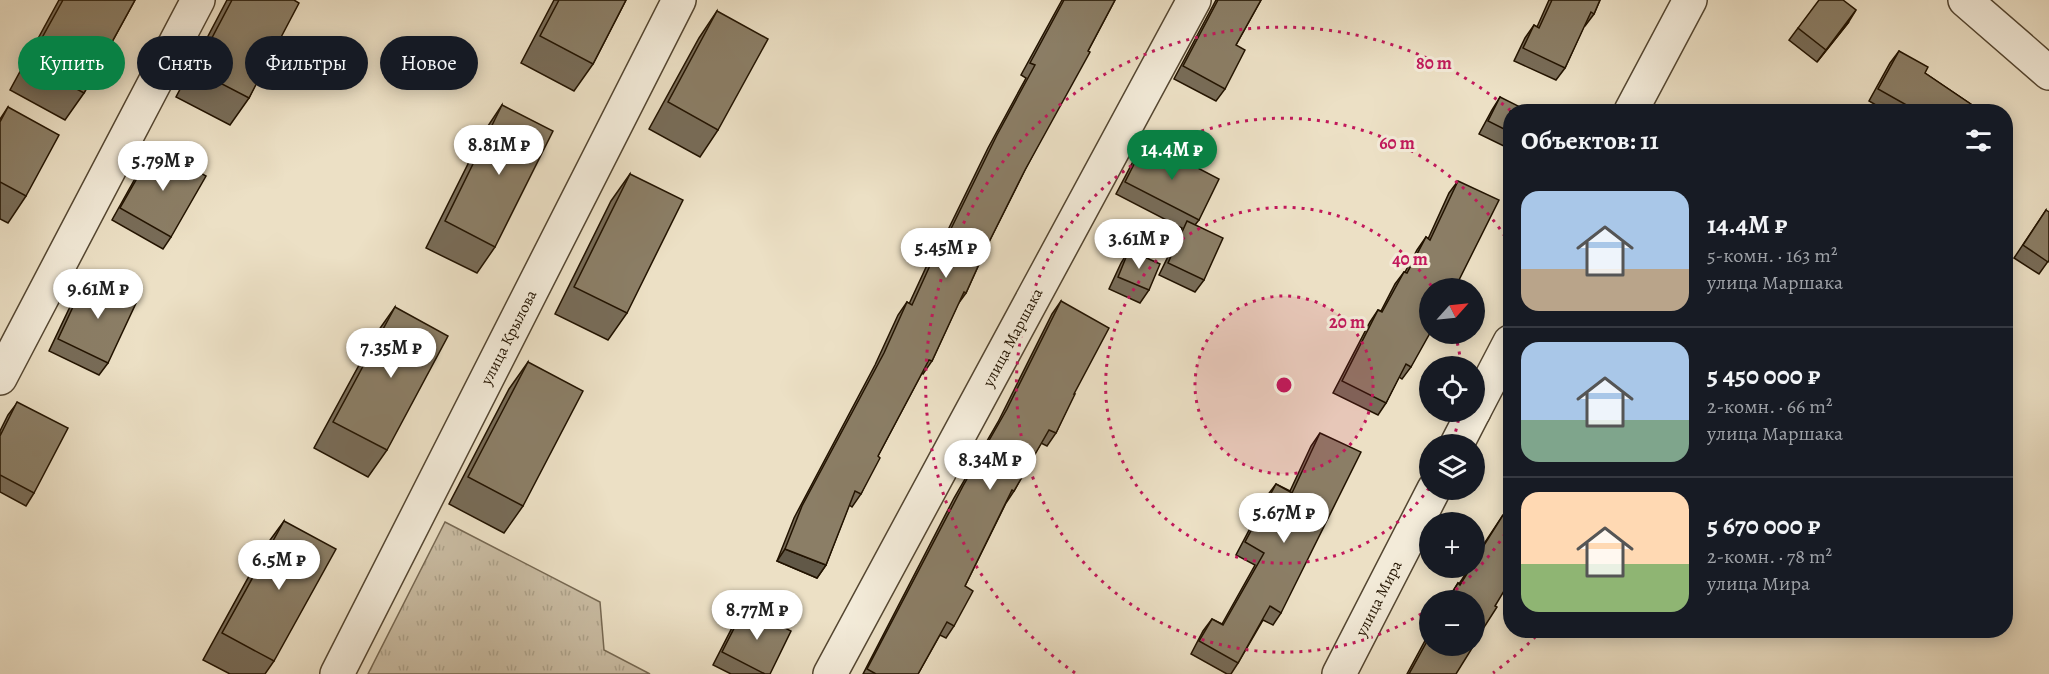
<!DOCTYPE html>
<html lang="ru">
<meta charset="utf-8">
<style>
body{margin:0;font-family:Alegreya,serif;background:#20242c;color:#f1f3f6;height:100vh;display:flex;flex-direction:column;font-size:22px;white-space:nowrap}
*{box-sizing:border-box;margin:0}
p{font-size:20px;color:#9ea1a6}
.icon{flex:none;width:33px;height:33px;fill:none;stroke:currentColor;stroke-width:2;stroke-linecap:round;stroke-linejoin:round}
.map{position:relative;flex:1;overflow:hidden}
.drawer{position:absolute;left:1503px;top:104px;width:510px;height:534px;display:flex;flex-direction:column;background:#171b24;border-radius:24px;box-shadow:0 3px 15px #0003}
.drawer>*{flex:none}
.hud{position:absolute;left:18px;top:36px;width:570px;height:54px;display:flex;gap:12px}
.needle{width:39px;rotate:63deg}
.buttons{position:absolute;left:1419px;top:278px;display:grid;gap:12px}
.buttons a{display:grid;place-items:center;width:66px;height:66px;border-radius:50%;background:#171b24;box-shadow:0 3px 15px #0003;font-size:30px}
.price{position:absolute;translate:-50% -51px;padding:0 14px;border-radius:21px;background:#fff;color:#222;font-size:20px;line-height:39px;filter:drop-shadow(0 2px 3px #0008)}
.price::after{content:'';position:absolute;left:50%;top:36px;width:18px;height:14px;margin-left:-9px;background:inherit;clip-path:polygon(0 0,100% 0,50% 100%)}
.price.on{background:#0b8043;color:#fff}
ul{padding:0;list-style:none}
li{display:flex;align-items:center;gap:18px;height:150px;padding:0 18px}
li+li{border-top:2px solid #363941}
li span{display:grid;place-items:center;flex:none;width:168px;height:120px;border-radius:18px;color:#555}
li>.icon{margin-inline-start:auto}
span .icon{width:72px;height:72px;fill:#fffc;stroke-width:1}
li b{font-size:26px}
h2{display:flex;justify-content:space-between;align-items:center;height:72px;padding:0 18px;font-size:26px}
.tag{padding:0 21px;border-radius:27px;background:#171b24;box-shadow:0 3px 15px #0003;font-size:21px;line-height:54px}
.tag.on{background:#0b8043;color:#fff}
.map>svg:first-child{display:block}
</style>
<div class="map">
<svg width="2049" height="674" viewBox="0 0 2049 674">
<defs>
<pattern id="grass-tufts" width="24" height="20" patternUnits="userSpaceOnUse" patternTransform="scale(1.5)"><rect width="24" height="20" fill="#cabda4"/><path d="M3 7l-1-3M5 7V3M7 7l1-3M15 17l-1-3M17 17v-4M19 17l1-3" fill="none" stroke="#ada28b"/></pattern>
</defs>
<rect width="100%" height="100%" fill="#ece0c5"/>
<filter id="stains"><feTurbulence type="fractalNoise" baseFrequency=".00333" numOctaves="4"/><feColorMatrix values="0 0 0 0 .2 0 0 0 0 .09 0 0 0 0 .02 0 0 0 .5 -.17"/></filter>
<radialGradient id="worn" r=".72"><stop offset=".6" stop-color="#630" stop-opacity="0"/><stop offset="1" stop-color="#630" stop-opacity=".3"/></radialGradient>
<path fill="url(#grass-tufts)" stroke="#766852" stroke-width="1.5" d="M445 522 600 602 604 650 650 674H368Z"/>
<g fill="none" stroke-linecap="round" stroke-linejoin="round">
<defs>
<g id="minor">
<path d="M1965 0 2049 73"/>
<path d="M1631 111 1690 0"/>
<path d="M0 378 198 0"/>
<path d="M1474 411 1510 342"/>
<path d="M1457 444 1474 411"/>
<path d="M337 674 679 0"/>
<path d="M830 674 1194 0"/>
<path d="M1339 674 1434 489"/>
</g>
</defs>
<use href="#minor" stroke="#544631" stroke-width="36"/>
<use href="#minor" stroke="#f3ebd9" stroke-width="33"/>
</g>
<g fill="#786c58" stroke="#221300" stroke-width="1.5">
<path d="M59 0H135L84 93 65 120 10 90Z"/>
<path d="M227 0H294L249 98 230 125 176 97Z"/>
<path d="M554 0H626L593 64 574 91 521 63Z"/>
<path d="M1062 0H1115L1025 170 989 242 966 293 958 304 932 361 923 374 922 373 878 456 861 494 852 507 849 505 826 565 817 578 777 561 794 518 875 365 898 315 907 302 909 304 934 250 943 237 944 238 988 148 1026 78 1021 75Z"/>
<path d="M1216 0H1261L1236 45 1225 89 1216 101 1174 79Z"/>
<path d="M1549 0H1600L1594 14 1585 26H1584L1565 68 1556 80 1514 61 1525 38 1534 25 1537 27Z"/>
<path d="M717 11 718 130 700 157 649 129 699 38Z"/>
<path d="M1848 23 1817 62 1789 40 1798 28Z"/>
<path d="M1899 51 1925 73 1981 111H1886L1869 101 1890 63Z"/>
<path d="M1500 97 1510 111V149L1479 134 1492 110Z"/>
<path d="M502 105 495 247 477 273 426 248 484 132Z"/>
<path d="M8 107 26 196 8 223 0 219V119Z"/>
<path d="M1146 141 1199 220 1195 225 1204 280 1195 292 1159 275 1179 234 1182 228 1116 194 1137 154Z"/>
<path d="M155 147 171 237 163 249 112 220 146 159Z"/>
<path d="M630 174 627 313 608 340 555 314 611 201Z"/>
<path d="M1458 181 1411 367 1402 379 1399 377 1386 403 1378 415 1333 393 1370 322 1378 310 1381 311 1395 284 1404 272H1405L1417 250 1426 237 1428 239 1449 193Z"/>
<path d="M2046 210 2049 260 2039 274 2014 258Z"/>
<path d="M1129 250 1149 290 1140 303 1109 289 1121 263Z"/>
<path d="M87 277 108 363 99 375 49 351 78 290Z"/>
<path d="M1061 301 1074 394 1056 433 1047 446 1041 443 1014 491 1006 503 965 586 954 626 946 638 940 635 918 674H863L954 498 998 422 1052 314Z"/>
<path d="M395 307 387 450 368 477 314 448 376 334Z"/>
<path d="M528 362 523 506 504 533 449 504 509 389Z"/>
<path d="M17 403 34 493 26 506 0 492V431L8 415Z"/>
<path d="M1320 433 1281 613 1273 625 1263 620 1238 663 1231 674H1227L1191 654 1203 631 1212 619 1222 624 1255 565 1236 555 1267 496 1276 484 1290 491 1311 446Z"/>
<path d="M1503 515 1474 600H1447L1458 583 1459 584 1470 567H1474V559Z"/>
<path d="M284 521 274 661 265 674H230L203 660 265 547Z"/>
<path d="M745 607 770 674H731L713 665 736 620Z"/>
<path d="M1430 628V645L1456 674H1407L1428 635 1426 634Z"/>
</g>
<g fill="#615847" stroke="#221300" stroke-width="1.5">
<path d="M1856 10 1848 23 1817 62Z"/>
<path d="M785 549 826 565 817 578 777 561Z"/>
</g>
<g fill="#8b7e66" stroke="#221300" stroke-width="1.5">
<path d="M63 0H135L84 93 28 63Z"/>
<path d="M232 0H294L299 3 249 98 195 70Z"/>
<path d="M559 0H626L593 64 540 36Z"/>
<path d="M1064 0H1115L1088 51 1090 52 1025 170 989 242 966 293 964 292 932 361 929 360 878 456 880 458 861 494 855 491 826 565 785 549 802 506 884 353 907 302 912 305 943 237 946 239 997 135 1035 65 1030 63Z"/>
<path d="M1218 0H1261L1236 45 1245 50 1225 89 1183 66Z"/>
<path d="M1552 0H1600L1594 14 1591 12 1565 68 1523 48 1534 25 1539 28Z"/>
<path d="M1819 0H1843L1856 10 1826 50 1798 28Z"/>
<path d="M717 11 768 39 718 130 668 102Z"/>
<path d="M1899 51 1928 67 1925 73 1981 111H1917L1878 89Z"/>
<path d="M1500 97 1528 111H1510V132L1488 121Z"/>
<path d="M502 105 553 131 495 247 445 221Z"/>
<path d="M1707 106 1716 111H1705Z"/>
<path d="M8 107 59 135 26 196 0 182V122Z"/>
<path d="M1146 141 1219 179 1199 220 1125 182Z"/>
<path d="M155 147 206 176 171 237 120 208Z"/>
<path d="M630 174 683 200 627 313 574 287Z"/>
<path d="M1458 181 1499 200 1455 288H1430V333L1411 367 1406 364 1386 403 1342 381 1378 310 1382 312 1404 272 1407 273 1426 237 1430 240Z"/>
<path d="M2006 190 2011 195 2006 200Z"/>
<path d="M2046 210 2049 212V260L2048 262 2023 245Z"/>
<path d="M1187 221 1223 238 1204 280 1168 263Z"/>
<path d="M1129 250 1160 264 1149 290 1118 277Z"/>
<path d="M87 277 137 301 108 363 58 339Z"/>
<path d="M1061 301 1109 328 1074 394H1075L1056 433 1049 430 1014 491 1012 490 965 586 973 591 954 626 947 622 918 674H876L867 669 963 486 1007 409Z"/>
<path d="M395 307 448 336 387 450 333 422Z"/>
<path d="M528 362 583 391 523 506 468 477Z"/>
<path d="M17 402 68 428 34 493 0 475V436Z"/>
<path d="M1320 433 1361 452 1281 613 1270 606 1238 663 1199 641 1212 619 1223 625 1264 553 1245 542 1276 484 1292 493Z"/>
<path d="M1503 515 1510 520V581L1495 606 1497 607 1474 643V600H1448L1458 583 1460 585 1471 567H1474V561Z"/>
<path d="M284 521 336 549 274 661 222 633Z"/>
<path d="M745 607 791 631 770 674H765L722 652Z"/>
<path d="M1430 636V645H1474L1456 674H1409Z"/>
</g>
<circle cx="1284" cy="385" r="89" fill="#c2185b" fill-opacity=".12"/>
<g fill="none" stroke="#c2185b" stroke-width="3" stroke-dasharray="3 6">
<circle cx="1284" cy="385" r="89"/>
<path d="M1460 411A178 178 0 0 1 1452 443M1429 488A178 178 0 1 1 1432 287M1455 334A178 178 0 0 1 1461 365"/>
<path d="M1510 526A267 267 0 0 1 1443 600M1429 609A267 267 0 1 1 1510 244"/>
<path d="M1542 630A356 356 0 0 1 1493 673M1075 673A356 356 0 1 1 1510 110"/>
</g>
<g text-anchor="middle" stroke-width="6" stroke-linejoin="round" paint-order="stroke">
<g font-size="16" fill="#221300" stroke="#f3ebd9">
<text transform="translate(508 337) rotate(-63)" y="6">улица Крылова</text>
<text transform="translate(1012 337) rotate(-62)" y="6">улица Маршака</text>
<text transform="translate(1378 598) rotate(-63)" y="6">улица Мира</text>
</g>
</g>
<circle cx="1284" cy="385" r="9" fill="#c2185b" stroke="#f3ebd9" stroke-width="3"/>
<g font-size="18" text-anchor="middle" font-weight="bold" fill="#c2185b" stroke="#f3ebd9" stroke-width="6" stroke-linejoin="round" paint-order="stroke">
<text x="1434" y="69">80 m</text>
<text x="1397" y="149">60 m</text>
<text x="1410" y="265">40 m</text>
<text x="1347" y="328">20 m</text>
</g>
<rect width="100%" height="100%" filter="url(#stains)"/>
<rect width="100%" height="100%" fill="url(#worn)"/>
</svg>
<div class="buttons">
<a><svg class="needle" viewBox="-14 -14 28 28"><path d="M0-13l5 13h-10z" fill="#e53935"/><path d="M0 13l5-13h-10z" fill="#9ea1a6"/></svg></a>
<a><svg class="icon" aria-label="locate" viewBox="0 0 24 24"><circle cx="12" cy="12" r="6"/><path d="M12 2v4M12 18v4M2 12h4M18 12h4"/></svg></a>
<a><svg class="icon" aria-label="layers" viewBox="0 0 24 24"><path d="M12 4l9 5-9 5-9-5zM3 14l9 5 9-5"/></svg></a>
<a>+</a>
<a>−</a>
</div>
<b class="price" style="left:499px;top:176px">8.81M ₽</b>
<b class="price on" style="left:1172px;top:181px">14.4M ₽</b>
<b class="price" style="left:163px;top:192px">5.79M ₽</b>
<b class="price" style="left:1139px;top:270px">3.61M ₽</b>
<b class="price" style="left:946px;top:279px">5.45M ₽</b>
<b class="price" style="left:98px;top:320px">9.61M ₽</b>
<b class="price" style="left:391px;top:379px">7.35M ₽</b>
<b class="price" style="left:990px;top:491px">8.34M ₽</b>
<b class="price" style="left:1284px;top:544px">5.67M ₽</b>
<b class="price" style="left:279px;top:591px">6.5M ₽</b>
<b class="price" style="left:757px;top:641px">8.77M ₽</b>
<div class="hud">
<a class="tag on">Купить</a>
<a class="tag">Снять</a>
<a class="tag">Фильтры</a>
<a class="tag">Новое</a>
</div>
<section class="drawer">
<h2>Объектов: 11<svg class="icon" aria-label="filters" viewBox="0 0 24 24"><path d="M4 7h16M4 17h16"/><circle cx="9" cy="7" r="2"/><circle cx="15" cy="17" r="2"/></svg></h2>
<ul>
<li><span style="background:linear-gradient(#a9c7e8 65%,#b9a48a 0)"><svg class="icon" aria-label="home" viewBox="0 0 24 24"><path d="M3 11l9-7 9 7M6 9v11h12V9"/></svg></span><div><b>14.4M ₽</b><p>5-комн. · 163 m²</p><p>улица Маршака</p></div></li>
<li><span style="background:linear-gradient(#a9c7e8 65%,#7fa58c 0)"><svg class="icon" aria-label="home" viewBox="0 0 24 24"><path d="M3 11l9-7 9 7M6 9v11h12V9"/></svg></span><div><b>5 450 000 ₽</b><p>2-комн. · 66 m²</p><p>улица Маршака</p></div></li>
<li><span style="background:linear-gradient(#ffd9b3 60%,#8fb573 0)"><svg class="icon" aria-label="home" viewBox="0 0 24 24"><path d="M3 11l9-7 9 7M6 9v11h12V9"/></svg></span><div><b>5 670 000 ₽</b><p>2-комн. · 78 m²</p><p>улица Мира</p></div></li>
</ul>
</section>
</div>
